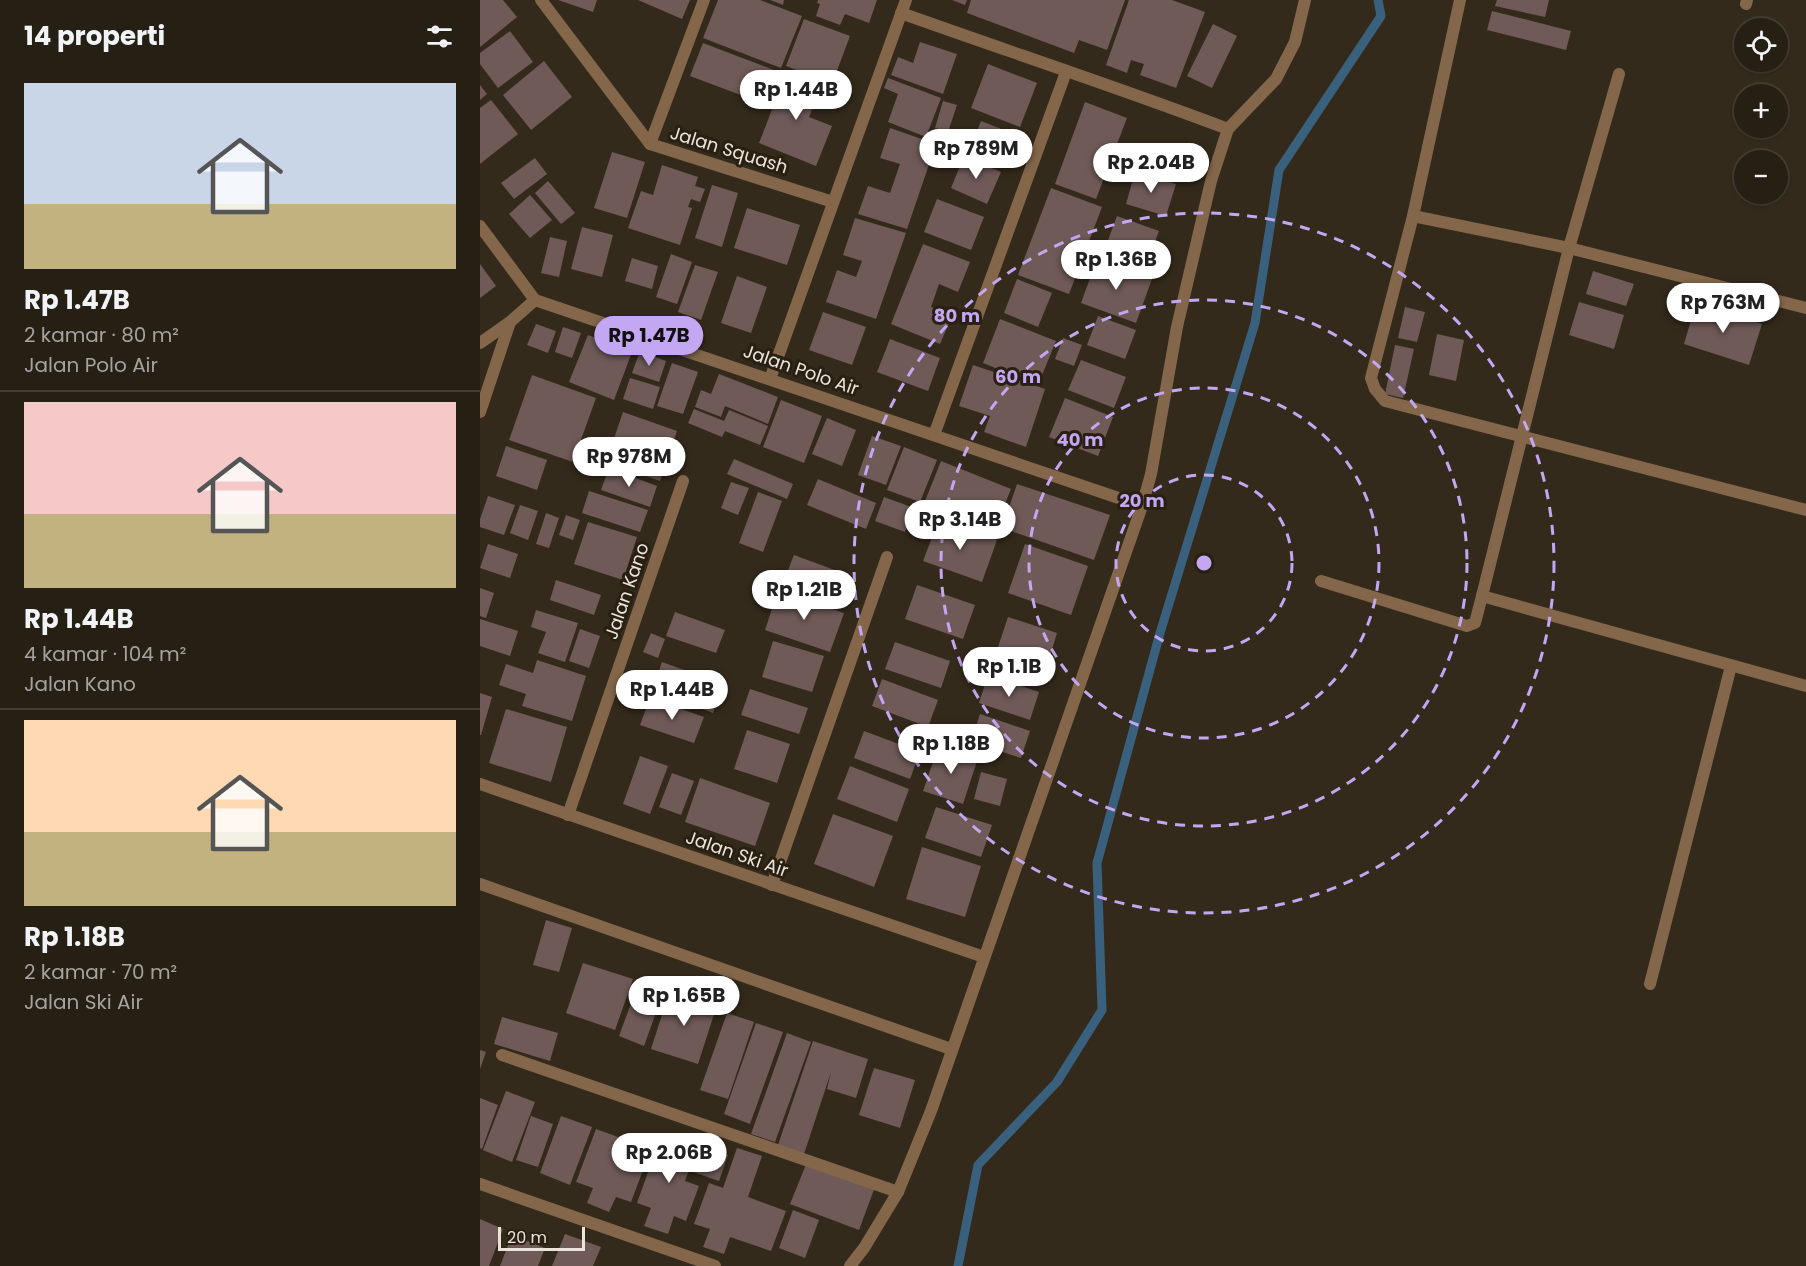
<!DOCTYPE html>
<html lang="id">
<meta charset="utf-8">
<style>
body{margin:0;font-family:Poppins,sans-serif;background:#2e281d;color:#f1f3f6;height:100vh;display:flex;flex-direction:column;font-size:22px;white-space:nowrap}
*{box-sizing:border-box;margin:0}
p{font-size:20px;color:#a4a3a0}
.icon{flex:none;width:33px;height:33px;fill:none;stroke:currentColor;stroke-width:2;stroke-linecap:round;stroke-linejoin:round}
.map{position:relative;flex:1;overflow:hidden}
.sheet{display:flex;flex-direction:column;background:#262014;width:480px}
.sheet>*{flex:none}
.controls{position:absolute;left:1254px;top:18px;display:grid;gap:12px}
.controls a{display:grid;place-items:center;width:54px;height:54px;border-radius:50%;background:#262014;box-shadow:0 2px 4px #0004,0 0 0 2px #423e34;font-size:30px}
.scale{position:absolute;left:18px;bottom:15px;width:87px;box-sizing:border-box;padding-left:6px;border:3px solid #eae4db;border-top:0;font-size:16px;line-height:21px;white-space:nowrap;color:#eae4db;-webkit-text-stroke:4px #292012;paint-order:stroke}
.price{position:absolute;translate:-50% -51px;padding:0 14px;border-radius:21px;background:#fff;color:#222;font-size:20px;line-height:39px;filter:drop-shadow(0 2px 3px #0008)}
.price::after{content:'';position:absolute;left:50%;top:36px;width:18px;height:14px;margin-left:-9px;background:inherit;clip-path:polygon(0 0,100% 0,50% 100%)}
.price.current{background:#c3a7f2;color:#111}
ul{padding:0;list-style:none}
li{display:grid;align-content:center;gap:12px;height:318px;padding:0 24px}
li+li{border-top:2px solid #423e34}
li span{display:grid;place-items:center;height:186px;border-radius:0px;color:#555}
li>.icon{margin-inline-start:auto}
span .icon{width:108px;height:108px;fill:#fffc;stroke-width:1}
li b{font-size:26px}
h2{display:flex;justify-content:space-between;align-items:center;height:72px;padding:0 24px;font-size:26px}
main{display:flex;flex:1;min-height:0}
.map>svg:first-child{display:block}
</style>
<main>
<section class="sheet">
<h2>14 properti<svg class="icon" aria-label="filters" viewBox="0 0 24 24"><path d="M4 7h16M4 17h16"/><circle cx="9" cy="7" r="2"/><circle cx="15" cy="17" r="2"/></svg></h2>
<ul>
<li><span style="background:linear-gradient(#c9d6e8 65%,#c2b280 0)"><svg class="icon" aria-label="home" viewBox="0 0 24 24"><path d="M3 11l9-7 9 7M6 9v11h12V9"/></svg></span><div><b>Rp 1.47B</b><p>2 kamar · 80 m²</p><p>Jalan Polo Air</p></div></li>
<li><span style="background:linear-gradient(#f6c9c9 60%,#c2b280 0)"><svg class="icon" aria-label="home" viewBox="0 0 24 24"><path d="M3 11l9-7 9 7M6 9v11h12V9"/></svg></span><div><b>Rp 1.44B</b><p>4 kamar · 104 m²</p><p>Jalan Kano</p></div></li>
<li><span style="background:linear-gradient(#ffd9b3 60%,#c2b280 0)"><svg class="icon" aria-label="home" viewBox="0 0 24 24"><path d="M3 11l9-7 9 7M6 9v11h12V9"/></svg></span><div><b>Rp 1.18B</b><p>2 kamar · 70 m²</p><p>Jalan Ski Air</p></div></li>
</ul>
</section>
<div class="map">
<svg width="1326" height="1266" viewBox="0 0 1326 1266">
<rect width="100%" height="100%" fill="#332a1b"/>
<g fill="none" stroke-linecap="round" stroke-linejoin="round">
<path stroke="#39617d" stroke-width="9" d="M478 1266 498 1165 577 1082 622 1010 617 863 680 633 775 323 799 170 901 16 898 0"/>
</g>
<g fill="#6f5a58">
<path d="M0 0H23L37 17 0 47Z"/>
<path d="M78 0H117L113 12Z"/>
<path d="M158 0H210L202 19Z"/>
<path d="M238 0H280L322 16 301 68 223 38Z"/>
<path d="M290 0H304L303 5Z"/>
<path d="M338 0H397L389 23 365 14 360 25 336 16 340 4 337 3Z"/>
<path d="M472 0H487L485 5Z"/>
<path d="M491 0H645L627 50 599 40 594 53 487 13Z"/>
<path d="M649 0H692L725 12 696 88 660 75 664 64 651 60 647 73 626 65Z"/>
<path d="M1017 0H1069L1065 17 1015 6Z"/>
<path d="M1012 11 1091 31 1086 50 1007 30Z"/>
<path d="M324 19 370 36 352 84 306 66Z"/>
<path d="M733 24 757 36 732 88 707 76Z"/>
<path d="M30 31 53 62 18 88 0 64V53Z"/>
<path d="M440 42 477 54 463 94 411 75 418 57 433 63Z"/>
<path d="M223 43 302 73 290 106 210 76Z"/>
<path d="M64 61 92 97 51 130 23 95Z"/>
<path d="M508 64 557 83 540 127 491 108Z"/>
<path d="M307 71 342 85 329 117 352 126 336 166 279 143Z"/>
<path d="M408 78 461 98 446 137 408 122 418 94 404 88Z"/>
<path d="M0 85 7 94 0 100Z"/>
<path d="M11 100 38 134 0 164V108Z"/>
<path d="M463 101 477 105 468 132 455 128Z"/>
<path d="M605 102 647 118 616 199 575 184Z"/>
<path d="M501 121 537 135 525 165 489 151Z"/>
<path d="M410 128 456 144 427 229 378 214 388 186 410 193 420 164 400 158Z"/>
<path d="M132 152 165 162 147 218 114 208Z"/>
<path d="M484 156 521 172 507 204 471 188Z"/>
<path d="M55 158 67 174 34 199 21 183Z"/>
<path d="M182 165 218 177 215 186 225 189 220 202 211 199 208 207 212 208 200 245 148 228 161 191 173 195Z"/>
<path d="M655 172 696 184 686 216 646 204Z"/>
<path d="M68 181 95 213 81 224 55 193Z"/>
<path d="M232 185 258 193 242 247 215 238Z"/>
<path d="M571 188 622 207 589 294 538 275Z"/>
<path d="M50 195 72 220 50 238 29 214Z"/>
<path d="M457 199 504 217 491 250 444 232Z"/>
<path d="M267 208 320 225 307 265 254 248Z"/>
<path d="M637 216 679 231 666 265 624 251Z"/>
<path d="M375 218 426 233 396 319 346 302 357 270 376 277 382 261 363 255Z"/>
<path d="M102 227 133 235 122 277 91 269Z"/>
<path d="M70 237 87 241 79 277 61 273Z"/>
<path d="M443 244 490 262 478 292 459 284 451 307 472 316 460 344 411 324Z"/>
<path d="M191 254 212 262 197 304 176 297Z"/>
<path d="M152 258 178 266 172 289 145 281Z"/>
<path d="M617 259 672 279 656 323 601 303Z"/>
<path d="M0 264 16 286 0 298Z"/>
<path d="M215 265 238 272 221 320 198 312Z"/>
<path d="M1113 271 1154 284 1146 306 1106 294Z"/>
<path d="M257 276 287 287 271 333 241 323Z"/>
<path d="M537 279 572 293 558 327 524 313Z"/>
<path d="M1099 302 1144 315 1134 349 1089 335Z"/>
<path d="M1216 303 1282 324 1269 365 1204 344Z"/>
<path d="M925 307 945 312 937 342 918 338Z"/>
<path d="M343 312 386 327 372 365 329 350Z"/>
<path d="M618 316 656 330 645 359 607 345Z"/>
<path d="M520 319 576 341 558 385 503 363Z"/>
<path d="M56 324 76 331 68 353 47 345Z"/>
<path d="M83 327 101 333 92 358 75 352Z"/>
<path d="M957 334 984 340 976 381 949 375Z"/>
<path d="M108 335 152 352 134 400 89 382Z"/>
<path d="M583 338 602 345 594 366 575 359Z"/>
<path d="M410 339 460 358 448 391 397 372Z"/>
<path d="M915 345 934 349 923 398 905 394Z"/>
<path d="M160 351 186 361 179 382 152 373Z"/>
<path d="M601 360 646 377 634 408 588 390Z"/>
<path d="M192 363 218 372 203 414 177 406Z"/>
<path d="M493 365 565 389 546 447 504 432 510 416 479 406Z"/>
<path d="M239 374 298 397 288 424 245 406 241 417 215 407 221 390 231 394Z"/>
<path d="M52 375 116 398 93 462 29 440Z"/>
<path d="M150 378 180 387 173 409 143 399Z"/>
<path d="M585 398 633 417 618 456 569 437Z"/>
<path d="M301 400 342 416 324 463 283 447Z"/>
<path d="M214 409 244 421 249 410 288 426 280 445 245 431 242 437 208 423Z"/>
<path d="M143 412 197 431 180 481 126 462Z"/>
<path d="M347 418 376 430 362 466 332 454Z"/>
<path d="M392 436 421 446 406 485 378 475Z"/>
<path d="M26 446 67 460 57 490 16 476Z"/>
<path d="M424 447 457 460 440 502 407 490Z"/>
<path d="M254 459 313 484 307 499 247 474Z"/>
<path d="M461 461 531 489 513 533 443 506Z"/>
<path d="M129 468 177 486 170 507 121 490Z"/>
<path d="M338 479 396 503 386 529 327 505Z"/>
<path d="M251 482 269 488 258 515 241 508Z"/>
<path d="M537 484 630 515 614 560 522 528Z"/>
<path d="M109 491 168 510 160 532 102 513Z"/>
<path d="M278 492 302 501 283 552 259 543Z"/>
<path d="M8 496 35 505 24 535 0 527V519Z"/>
<path d="M404 497 434 508 425 532 395 521Z"/>
<path d="M40 505 58 511 48 540 30 533Z"/>
<path d="M66 513 79 518 69 548 56 544Z"/>
<path d="M86 515 100 520 93 540 79 535Z"/>
<path d="M459 519 517 540 502 582 443 561Z"/>
<path d="M108 522 157 537 143 580 94 564Z"/>
<path d="M8 544 38 554 30 578 0 568Z"/>
<path d="M545 544 608 566 591 615 528 593Z"/>
<path d="M314 555 360 572 350 600 303 583Z"/>
<path d="M76 580 121 595 114 615 70 600Z"/>
<path d="M437 585 495 605 483 639 425 619Z"/>
<path d="M0 588 14 593 6 618 0 616Z"/>
<path d="M298 591 364 613 350 652 285 630Z"/>
<path d="M56 610 98 623 85 662 58 653 66 632 51 627Z"/>
<path d="M195 612 245 630 236 653 186 636Z"/>
<path d="M528 617 577 633 567 666 517 650Z"/>
<path d="M0 619 38 631 30 656 0 646Z"/>
<path d="M100 629 120 636 109 668 89 661Z"/>
<path d="M171 633 185 639 178 658 163 652Z"/>
<path d="M293 641 344 656 332 692 282 677Z"/>
<path d="M415 642 470 661 461 688 405 669Z"/>
<path d="M57 660 106 676 92 721 42 706 46 694 19 685 26 664 53 673Z"/>
<path d="M182 662 243 684 233 713 172 690Z"/>
<path d="M508 675 559 692 550 720 499 703Z"/>
<path d="M402 679 458 700 448 727 392 706Z"/>
<path d="M270 689 328 708 319 734 261 715Z"/>
<path d="M0 693 12 697 1 735H0Z"/>
<path d="M170 698 224 717 214 743 160 725Z"/>
<path d="M26 709 87 727 71 782 9 763Z"/>
<path d="M500 714 550 731 541 758 491 742Z"/>
<path d="M267 730 310 744 297 783 254 769Z"/>
<path d="M384 731 440 752 430 779 374 758Z"/>
<path d="M459 745 498 758 483 804 443 791Z"/>
<path d="M160 756 188 766 170 814 143 804Z"/>
<path d="M370 766 429 789 417 822 357 799Z"/>
<path d="M501 772 527 779 520 806 494 799Z"/>
<path d="M192 773 214 781 201 815 179 807Z"/>
<path d="M220 778 290 803 275 846 205 822Z"/>
<path d="M456 807 512 825 501 857 445 838Z"/>
<path d="M353 814 413 836 394 887 334 864Z"/>
<path d="M442 847 501 866 485 917 426 899Z"/>
<path d="M66 920 92 928 79 972 53 965Z"/>
<path d="M103 963 153 979 135 1030 86 1013Z"/>
<path d="M157 987 182 996 164 1046 139 1036Z"/>
<path d="M190 990 237 1005 218 1064 171 1049Z"/>
<path d="M247 1013 274 1022 248 1099 220 1090Z"/>
<path d="M22 1017 78 1033 70 1061 14 1044Z"/>
<path d="M276 1023 303 1032 270 1124 244 1114Z"/>
<path d="M307 1033 331 1042 295 1142 271 1134Z"/>
<path d="M333 1041 388 1059 376 1098 347 1089 351 1072 324 1154 298 1145Z"/>
<path d="M0 1050 6 1052 0 1069Z"/>
<path d="M394 1068 435 1080 420 1128 379 1115Z"/>
<path d="M26 1091 55 1102 32 1162 3 1150Z"/>
<path d="M0 1098 18 1105 2 1149 0 1148Z"/>
<path d="M51 1116 73 1124 58 1167 36 1160Z"/>
<path d="M81 1116 112 1127 90 1185 60 1173Z"/>
<path d="M116 1129 171 1149 151 1202 136 1197 129 1212 107 1203 113 1188 96 1182Z"/>
<path d="M182 1133 218 1145 205 1181 219 1186 206 1221 194 1216 188 1234 164 1226 171 1208 157 1203Z"/>
<path d="M222 1146 248 1155 239 1181 213 1172Z"/>
<path d="M257 1148 282 1156 268 1197 306 1211 291 1251 250 1237 244 1254 223 1247 230 1229 214 1224 229 1183 243 1188Z"/>
<path d="M327 1162 395 1187 379 1230 310 1204Z"/>
<path d="M313 1210 339 1220 325 1258 299 1248Z"/>
<path d="M0 1219 23 1229 9 1266H0Z"/>
<path d="M85 1234 121 1247 113 1266H72Z"/>
<path d="M32 1235 65 1248 58 1266H20Z"/>
</g>
<g fill="none" stroke-linecap="round" stroke-linejoin="round">
<g stroke="#84674a" stroke-width="12">
<path d="M1266 4 1267 0"/>
<path d="M22 1055 418 1192"/>
</g>
<g stroke="#84674a" stroke-width="12">
<path d="M61 0 170 144 353 202"/>
<path d="M980 0 933 216 891 378 895 389 905 401 1326 510"/>
<path d="M421 13C530 52 640 88 748 129"/>
<path d="M170 144 224 0"/>
<path d="M933 216 1089 248 1326 308"/>
<path d="M0 226 55 300 662 506"/>
<path d="M0 343 30 322 55 300"/>
<path d="M290 379 426 0"/>
<path d="M0 412 30 322"/>
<path d="M454 435 586 72"/>
<path d="M841 581 987 626 995 623 1002 596 1326 686"/>
<path d="M1002 596 1089 248 1139 74"/>
<path d="M0 784 504 957"/>
<path d="M88 815 203 481"/>
<path d="M0 884 471 1049"/>
<path d="M292 885 407 557"/>
<path d="M1170 984 1251 666"/>
<path d="M0 1184 235 1266"/>
<path d="M370 1266 384 1248 418 1192 451 1111 662 506 671 474 697 327 731 181 748 129 796 79 815 42 825 0"/>
</g>
</g>
<g fill="none" stroke="#c3a7f2" stroke-width="3" stroke-dasharray="10 8">
<circle cx="724" cy="563" r="88"/>
<circle cx="724" cy="563" r="175"/>
<circle cx="724" cy="563" r="263"/>
<circle cx="724" cy="563" r="350"/>
</g>
<g text-anchor="middle" stroke-width="6" stroke-linejoin="round" paint-order="stroke">
<g font-size="18" fill="#eae4db" stroke="#292012">
<text transform="translate(249 150) rotate(17)" y="6">Jalan Squash</text>
<text transform="translate(321 370) rotate(19)" y="6">Jalan Polo Air</text>
<text transform="translate(147 591) rotate(-71)" y="6">Jalan Kano</text>
<text transform="translate(257 854) rotate(19)" y="6">Jalan Ski Air</text>
</g>
</g>
<circle cx="724" cy="563" r="9" fill="#c3a7f2" stroke="#292012" stroke-width="3"/>
<g font-size="18" text-anchor="middle" font-weight="bold" fill="#c3a7f2" stroke="#292012" stroke-width="6" stroke-linejoin="round" paint-order="stroke">
<text x="477" y="322">80 m</text>
<text x="538" y="383">60 m</text>
<text x="600" y="446">40 m</text>
<text x="662" y="507">20 m</text>
</g>
</svg>
<div class="controls">
<a><svg class="icon" aria-label="locate" viewBox="0 0 24 24"><circle cx="12" cy="12" r="6"/><path d="M12 2v4M12 18v4M2 12h4M18 12h4"/></svg></a>
<a>+</a>
<a>−</a>
</div>
<div class="scale">20 m</div>
<b class="price" style="left:316px;top:121px">Rp 1.44B</b>
<b class="price" style="left:496px;top:180px">Rp 789M</b>
<b class="price" style="left:671px;top:194px">Rp 2.04B</b>
<b class="price" style="left:636px;top:291px">Rp 1.36B</b>
<b class="price" style="left:1243px;top:334px">Rp 763M</b>
<b class="price current" style="left:169px;top:367px">Rp 1.47B</b>
<b class="price" style="left:149px;top:488px">Rp 978M</b>
<b class="price" style="left:480px;top:551px">Rp 3.14B</b>
<b class="price" style="left:324px;top:621px">Rp 1.21B</b>
<b class="price" style="left:529px;top:698px">Rp 1.1B</b>
<b class="price" style="left:192px;top:721px">Rp 1.44B</b>
<b class="price" style="left:471px;top:775px">Rp 1.18B</b>
<b class="price" style="left:204px;top:1027px">Rp 1.65B</b>
<b class="price" style="left:189px;top:1184px">Rp 2.06B</b>
</div>
</main>
